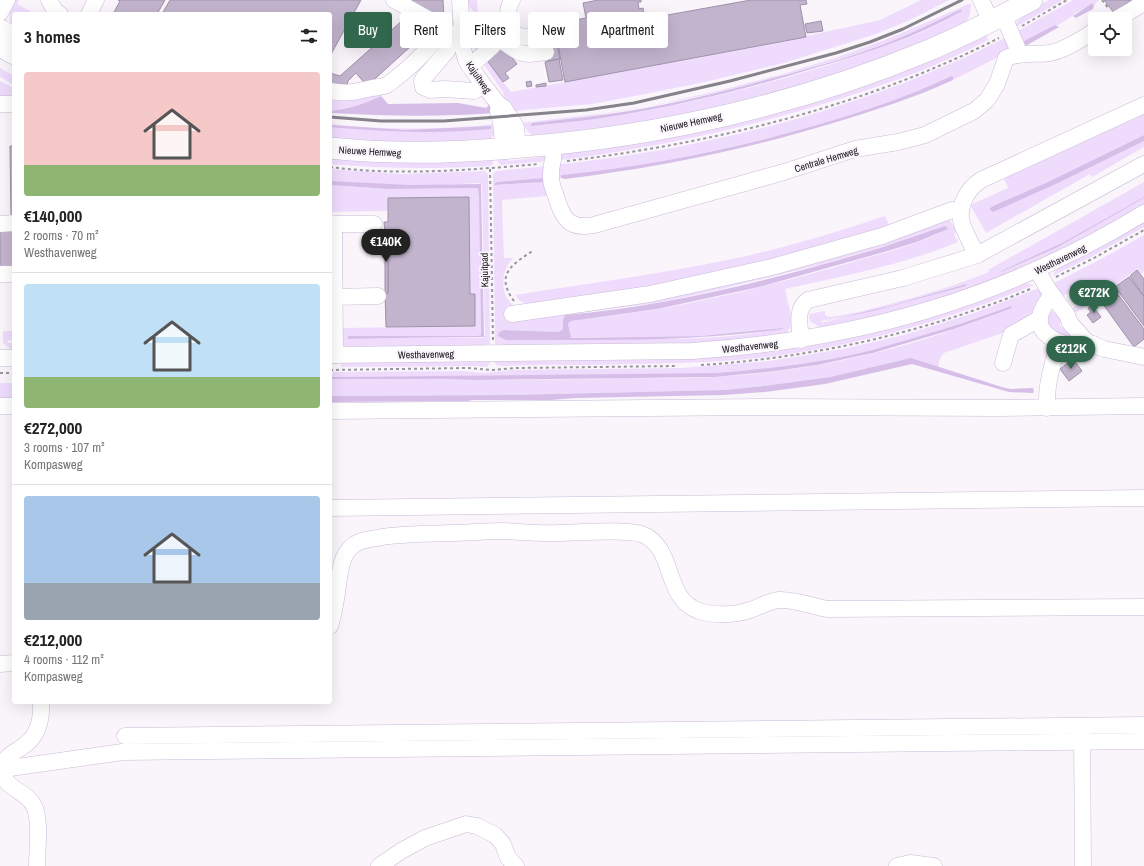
<!DOCTYPE html>
<meta charset="utf-8">
<style>
body{margin:0;font-family:"Archivo Narrow",sans-serif;background:#f2f2f2;color:#222;height:100vh;display:flex;flex-direction:column;font-size:15px;white-space:nowrap}
*{box-sizing:border-box;margin:0}
p{font-size:13px;color:#767676}
.icon{flex:none;width:22px;height:22px;fill:none;stroke:currentColor;stroke-width:2;stroke-linecap:round;stroke-linejoin:round}
.map{position:relative;flex:1;overflow:hidden}
.details{position:absolute;left:12px;top:12px;width:320px;height:692px;display:flex;flex-direction:column;background:#fff;border-radius:4px;box-shadow:0 4px 16px #0002}
.details>*{flex:none}
.top-card{position:absolute;left:344px;top:12px;width:380px;height:36px;display:flex;gap:8px}
.fabs{position:absolute;left:1088px;top:12px;display:grid;gap:8px}
.fabs a{display:grid;place-items:center;width:44px;height:44px;border-radius:4px;background:#fff;box-shadow:0 4px 16px #0002;font-size:20px}
.price{position:absolute;translate:-50% -34px;padding:0 9px;border-radius:14px;background:#31674d;color:#fff;font-size:13px;line-height:26px;filter:drop-shadow(0 1px 2px #0008)}
.price::after{content:'';position:absolute;left:50%;top:24px;width:12px;height:9px;margin-left:-6px;background:inherit;clip-path:polygon(0 0,100% 0,50% 100%)}
.price.selected{background:#222;color:#fff}
ul{padding:0;list-style:none}
li{display:grid;align-content:center;gap:8px;height:212px;padding:0 12px}
li+li{border-top:1px solid #e0e0e0}
li span{display:grid;place-items:center;height:124px;border-radius:4px;color:#555}
li>.icon{margin-inline-start:auto}
span .icon{width:72px;height:72px;fill:#fffc;stroke-width:1}
li b{font-size:17px}
h2{display:flex;justify-content:space-between;align-items:center;height:48px;padding:0 12px;font-size:17px}
.tag{padding:0 14px;border-radius:4px;background:#fff;box-shadow:0 4px 16px #0002;font-size:14px;line-height:36px}
.tag.selected{background:#31674d;color:#fff}
.map>svg:first-child{display:block}
</style>
<div class="map">
<svg width="1144" height="866" viewBox="0 0 1144 866">
<rect width="100%" height="100%" fill="#f9f5fb"/>
<g fill="#efdcfd" fill-rule="evenodd">
<path d="M14 0H19L17 4 35 14H14V30C7 19 9 11 14 0Z"/>
<path d="M466 0H477L480 52 475 53 473 11 466 3Z"/>
<path d="M921 0H949L910 20 876 34 784 63 705 82 630 97 592 104 524 110 512 112 505 103 503 92 484 65 487 61 511 92 806 37V36L880 20Z"/>
<path d="M1049 0H1063L1016 27 1015 24 1027 12Z"/>
<path d="M1073 0H1099L1094 5 1092 3 1074 14 1073 16 1058 25H1055L1020 43 1013 34Z"/>
<path d="M971 3 970 15 965 24 883 60 746 102 627 127 532 136 521 123 605 113 650 106 713 92 783 74 835 58 890 38ZM960 9 962 10C932 31 896 42 862 54 780 82 695 103 610 117 584 121 558 123 532 126L531 125 532 123C618 114 702 98 785 75 821 65 857 55 892 41 915 32 938 20 960 9Z"/>
<path d="M986 34 988 40C941 65 890 83 839 99 748 128 655 148 561 160L557 152 585 149Z"/>
<path d="M1009 36 1014 49 953 80V79L950 76C893 105 829 123 767 138 700 155 631 170 561 175V178L554 179V165C690 151 827 118 952 63 971 55 990 45 1009 36Z"/>
<path d="M428 60C401 89 370 106 330 111V95L342 97Z"/>
<path d="M0 68 14 76V85L0 77Z"/>
<path d="M0 81 14 88V97L0 98Z"/>
<path d="M1144 108V135L1048 182 993 206 990 208 992 212 994 211 1056 184 1144 141V147L1092 177 1090 174 986 233 970 205 1008 188 1003 176Z"/>
<path d="M330 124C385 130 441 130 496 124L494 135 489 140 453 144 330 140Z"/>
<path d="M330 156 493 159V164L491 166C437 169 384 169 330 164Z"/>
<path d="M549 156V161L501 165 498 162V158H509V161Z"/>
<path d="M548 166 547 196 502 200 504 258H513C499 273 499 302 521 309 528 311 537 311 544 312L948 218 957 231 954 234 958 242C903 265 843 276 785 289L793 324 784 336 713 344 527 347 495 344 493 174 496 171ZM543 178 533 183 495 185 497 182ZM948 228C922 244 885 252 856 261 791 280 725 297 658 309 629 314 600 316 571 321L568 324 570 338 701 336 783 328C733 339 681 339 631 339 589 339 547 339 506 340L504 330 559 333 563 329V319L565 315 655 303 700 294 823 264 885 246 928 231Z"/>
<path d="M330 169 401 174 485 171 488 174 490 344 463 347 347 348C340 343 342 336 341 328L475 326V295L470 294 469 197 388 198V211L330 212V185L388 189 474 188H478L479 190 481 335 477 336H349V339L446 337 483 338 485 336 482 185 480 183 421 186 341 182 330 181Z"/>
<path d="M1144 182V197L1062 243 1001 271V272L1058 247 1144 198V207L1103 231 966 293 824 330 810 321 809 314 825 311V315L828 317C849 315 870 309 890 304 924 295 957 285 989 272L988 270ZM965 284 966 286 903 303 821 323V321L893 305Z"/>
<path d="M885 216 890 227 698 281 530 305 520 301 515 295C591 283 667 273 742 257 791 246 838 232 885 216Z"/>
<path d="M1144 219V227L1091 257 1052 276 1061 265Z"/>
<path d="M1144 235V271L1141 274 1137 269 1098 299 1075 313 1072 309 1084 299 1075 288 1061 298 1054 283 1101 259Z"/>
<path d="M1024 283 1034 285C935 325 831 354 724 361 674 364 625 364 575 365 551 365 526 365 502 366L496 365 495 361H504L517 359 708 356Z"/>
<path d="M1039 288 1044 292 1033 319 1023 326 944 353 940 358 938 368 914 359H908L830 377 764 386 725 390 507 395 330 396V379H446L477 380C527 380 577 379 628 378 657 378 686 379 716 377 816 371 919 348 1011 306 965 322 919 338 871 350 810 365 747 373 684 374L330 377V372L464 371 483 373 513 370 682 368 769 361 843 349 904 335 977 312Z"/>
<path d="M1049 311H1052C1056 315 1061 315 1065 320L1059 324C1063 329 1073 337 1074 341L1046 327Z"/>
<path d="M3 331H14V340H8L7 343H14V352L3 343Z"/>
<path d="M341 360 489 361 490 363 487 367 473 366 341 367Z"/>
<path d="M0 383H14V402L0 400Z"/>
</g>
<path fill="#d5bde7" d="M381 96 388 104 458 103 486 108 488 106V103L495 113C440 117 385 116 330 113V111C349 109 364 104 381 96Z"/>
<g fill="#d6bee8">
<path d="M1092 3 1094 5 1093 9 1076 18 1073 16Z"/>
<path d="M961 9 962 11C917 37 867 53 818 67 750 88 680 106 609 117 584 121 557 123 531 126V125L532 123C565 119 597 116 629 111 677 103 726 91 773 78 813 68 854 56 892 41 915 32 938 20 961 9Z"/>
<path d="M1055 25 1059 27 1022 48 1020 43Z"/>
<path d="M951 76 953 77V80C914 98 873 111 833 123 745 150 656 168 565 179L561 178V175C648 167 733 149 817 125 862 112 908 97 951 76Z"/>
<path d="M330 125 405 130 491 126V129C437 134 384 132 330 127Z"/>
<path d="M1144 135V141L1056 184 993 212 990 210V208L993 206 1048 182Z"/>
<path d="M543 178 544 182 494 185V184L497 182Z"/>
<path d="M330 181 411 185 481 184 484 337H446L348 339V336H477L481 335 479 197 478 188 388 189 330 185Z"/>
<path d="M1144 197V198L1058 247 1001 272V271L1062 243Z"/>
<path d="M946 226 948 229 917 242 884 252 759 287 657 309 571 321 568 324 571 338 701 336 783 328V329C691 342 598 340 506 340L498 336 499 332 504 330 559 332 563 329V319L565 315C673 306 779 278 883 247 904 240 925 232 946 226Z"/>
<path d="M966 284V286L873 311 820 322 893 305Z"/>
<path d="M1011 306 1012 308 954 329 873 353 817 365 776 371 715 377 477 380 446 379H330V377L716 373C768 369 821 363 872 350 919 337 965 323 1011 306Z"/>
<path d="M911 358 1005 388 1011 389 1031 388H1033L1034 392 1033 393 1009 392 912 364 825 384 765 392 724 395 576 398 551 400H472L468 401 330 402 331 396 507 395 725 390 764 386 830 377Z"/>
</g>
<g fill="#c3b4ce" stroke="#9f91aa">
<path d="M118 0H165L157 14H113L120 1Z"/>
<path d="M170 0H361L330 56V14H162Z"/>
<path d="M408 0H443L444 20Z"/>
<path d="M598 0H641V2H638L639 9 643 8 645 19 751 0H806L807 4 800 5 806 37 565 82 554 24 586 18 583 3Z"/>
<path d="M1104 0H1131L1114 13Z"/>
<path d="M404 19 421 37 367 86 356 73 348 81 346 89 330 85V73L340 76Z"/>
<path d="M821 21 823 31 807 33 805 24Z"/>
<path d="M554 24 560 59 548 61 544 44 535 46 532 28Z"/>
<path d="M417 29 426 36 422 39 415 31Z"/>
<path d="M502 47 506 50 517 64 505 73 509 78 503 82 486 59Z"/>
<path d="M559 59 563 80 549 82 545 62Z"/>
<path d="M531 81 532 86 527 87 526 82Z"/>
<path d="M546 83V86L536 87V85Z"/>
<path d="M10 146H14V219H11Z"/>
<path d="M469 197 470 294H475V326L386 327 385 293H388V233H385L384 222H388V198Z"/>
<path d="M0 229H14V269L0 270Z"/>
<rect x="385" y="233" width="3" height="60"/>
<path d="M1137 270 1144 279V296L1130 276Z"/>
<path d="M1129 277 1144 297V326L1115 287Z"/>
<path d="M1114 289 1144 329V339L1134 347 1100 300Z"/>
<path d="M1092 305 1101 317 1093 323 1087 315 1091 312 1088 308Z"/>
<path d="M1073 359 1082 371 1069 381 1060 369Z"/>
</g>
<g fill="none" stroke-linecap="round" stroke-linejoin="round">
<defs>
<g id="minor">
<path d="M49 0 55 11 60 14"/>
<path d="M394 0 446 29 451 36"/>
<path d="M460 0 463 49 466 60 476 75 499 105 504 108 513 122 516 127 518 148"/>
<path d="M981 0 991 22"/>
<path d="M0 13 7 0"/>
<path d="M89 14 96 0"/>
<path d="M1003 15 1017 47 1018 55"/>
<path d="M1117 19 1144 3"/>
<path d="M506 29C525 42 535 37 556 33"/>
<path d="M453 38 447 51 423 79 422 81 423 87 430 90 445 89 474 91 483 85"/>
<path d="M499 38C518 53 521 57 546 52"/>
<path d="M469 66C479 59 506 36 508 25 509 14 506 11 512 0"/>
<path d="M330 91C347 94 355 92 372 88 377 87 382 87 387 85 409 69 429 50 444 28"/>
<path d="M0 104H14"/>
<path d="M499 105 498 111 501 123 504 149"/>
<path d="M552 145C553 150 554 156 553 160 551 166 551 172 551 178 551 184 554 191 556 196 562 218 569 230 594 225L784 172 855 149 898 142 925 135 974 111 987 100 997 84 1006 58C1019 52 1036 55 1050 53 1066 50 1081 39 1095 31"/>
<path d="M0 224 14 223"/>
<path d="M977 255C972 245 966 235 962 224 957 207 967 189 981 180L1144 105"/>
<path d="M1037 270 1048 289 1067 315 1070 323 1087 342 1104 349 1144 357"/>
<path d="M0 274H14"/>
<path d="M1052 295C1036 314 1033 331 1059 342 1071 347 1080 349 1093 344"/>
<path d="M334 297 378 296"/>
<path d="M512 314 650 294 772 267 882 236 952 210 961 211"/>
<path d="M801 340C800 326 795 309 808 300L903 278 977 255 1144 164"/>
<path d="M330 355 692 351C857 340 1001 300 1144 213"/>
<path d="M335 355 334 224H374"/>
<path d="M0 358H14"/>
<path d="M1003 363 1011 335 1039 319"/>
<path d="M0 406H14"/>
<path d="M1047 408C1046 384 1052 364 1060 342"/>
<path d="M330 411 766 407 1000 408 1144 406"/>
<path d="M330 508 1144 498"/>
<path d="M330 626C335 611 337 594 339 578 341 565 343 552 355 544 363 539 373 539 382 537 404 534 426 534 449 533 467 533 485 531 504 531 522 532 540 534 559 533 578 533 628 528 644 535 676 550 663 598 699 611 715 616 735 615 750 610 760 607 768 601 779 600 792 599 813 606 827 609L1144 607"/>
<path d="M0 664 14 663"/>
<path d="M1082 732 1083 866"/>
<path d="M125 736 1144 725"/>
<path d="M3 769 123 752 1144 741"/>
<path d="M37 866C37 850 41 819 34 806 27 790 1 789 3 768 4 756 14 753 22 747 38 737 42 720 41 702"/>
<path d="M379 866 401 851 425 838 466 824 477 826 495 835 503 844 508 858 516 866"/>
<path d="M897 866 910 863 934 866"/>
</g>
<g id="major">
<path d="M0 30 14 37"/>
<path d="M0 46 14 54"/>
<path d="M330 148C395 155 459 153 523 147 660 136 800 104 927 51 963 36 998 18 1032 0"/>
</g>
</defs>
<use href="#minor" stroke="#c9bbd5" stroke-width="17"/>
<use href="#major" stroke="#c9bbd5" stroke-width="22"/>
<g stroke="#99959c" stroke-width="2" stroke-dasharray="3 3" stroke-linecap="butt">
<path d="M1102 0 1109 9"/>
<path d="M1022 26 1067 0"/>
<path d="M567 161C715 143 865 106 999 38"/>
<path d="M330 167C397 176 471 170 538 164"/>
<path d="M490 169 493 341"/>
<path d="M1056 277 1094 258 1144 230"/>
<path d="M514 301C494 274 513 264 534 250"/>
<path d="M701 365C794 359 885 341 972 311 992 304 1013 297 1032 288"/>
<path d="M330 370 467 368 493 370 516 368 676 366"/>
<path d="M0 373H14"/>
</g>
<use href="#minor" stroke="#fff" stroke-width="16"/>
<use href="#major" stroke="#fff" stroke-width="21"/>
<path stroke="#868289" stroke-width="3" d="M330 117 381 121H444L586 110 634 103 730 81 836 53 870 42 903 29 962 0"/>
</g>
<g text-anchor="middle" stroke-width="4" stroke-linejoin="round" paint-order="stroke">
<g font-size="10" fill="#17121b" stroke="#f9f5fb">
<text transform="translate(479 77) rotate(55)" y="4">Kajuitweg</text>
<text transform="translate(691 122) rotate(-12)" y="4">Nieuwe Hemweg</text>
<text transform="translate(370 151) rotate(3)" y="4">Nieuwe Hemweg</text>
<text transform="translate(826 159) rotate(-17)" y="4">Centrale Hemweg</text>
<text transform="translate(1060 259) rotate(-26)" y="4">Westhavenweg</text>
<text transform="translate(484 270) rotate(-91)" y="4">Kajuitpad</text>
<text transform="translate(750 346) rotate(-6)" y="4">Westhavenweg</text>
<text transform="translate(426 354) rotate(-1)" y="4">Westhavenweg</text>
</g>
</g>
</svg>
<div class="fabs">
<a><svg class="icon" aria-label="locate" viewBox="0 0 24 24"><circle cx="12" cy="12" r="6"/><path d="M12 2v4M12 18v4M2 12h4M18 12h4"/></svg></a>
</div>
<b class="price selected" style="left:386px;top:263px">€140K</b>
<b class="price" style="left:1094px;top:314px">€272K</b>
<b class="price" style="left:1071px;top:370px">€212K</b>
<div class="top-card">
<a class="tag selected">Buy</a>
<a class="tag">Rent</a>
<a class="tag">Filters</a>
<a class="tag">New</a>
<a class="tag">Apartment</a>
</div>
<section class="details">
<h2>3 homes<svg class="icon" aria-label="filters" viewBox="0 0 24 24"><path d="M4 7h16M4 17h16"/><circle cx="9" cy="7" r="2"/><circle cx="15" cy="17" r="2"/></svg></h2>
<ul>
<li><span style="background:linear-gradient(#f6c9c9 75%,#8fb573 0)"><svg class="icon" aria-label="home" viewBox="0 0 24 24"><path d="M3 11l9-7 9 7M6 9v11h12V9"/></svg></span><div><b>€140,000</b><p>2 rooms · 70 m²</p><p>Westhavenweg</p></div></li>
<li><span style="background:linear-gradient(#bfe0f5 75%,#8fb573 0)"><svg class="icon" aria-label="home" viewBox="0 0 24 24"><path d="M3 11l9-7 9 7M6 9v11h12V9"/></svg></span><div><b>€272,000</b><p>3 rooms · 107 m²</p><p>Kompasweg</p></div></li>
<li><span style="background:linear-gradient(#a9c7e8 70%,#9aa5b1 0)"><svg class="icon" aria-label="home" viewBox="0 0 24 24"><path d="M3 11l9-7 9 7M6 9v11h12V9"/></svg></span><div><b>€212,000</b><p>4 rooms · 112 m²</p><p>Kompasweg</p></div></li>
</ul>
</section>
</div>
